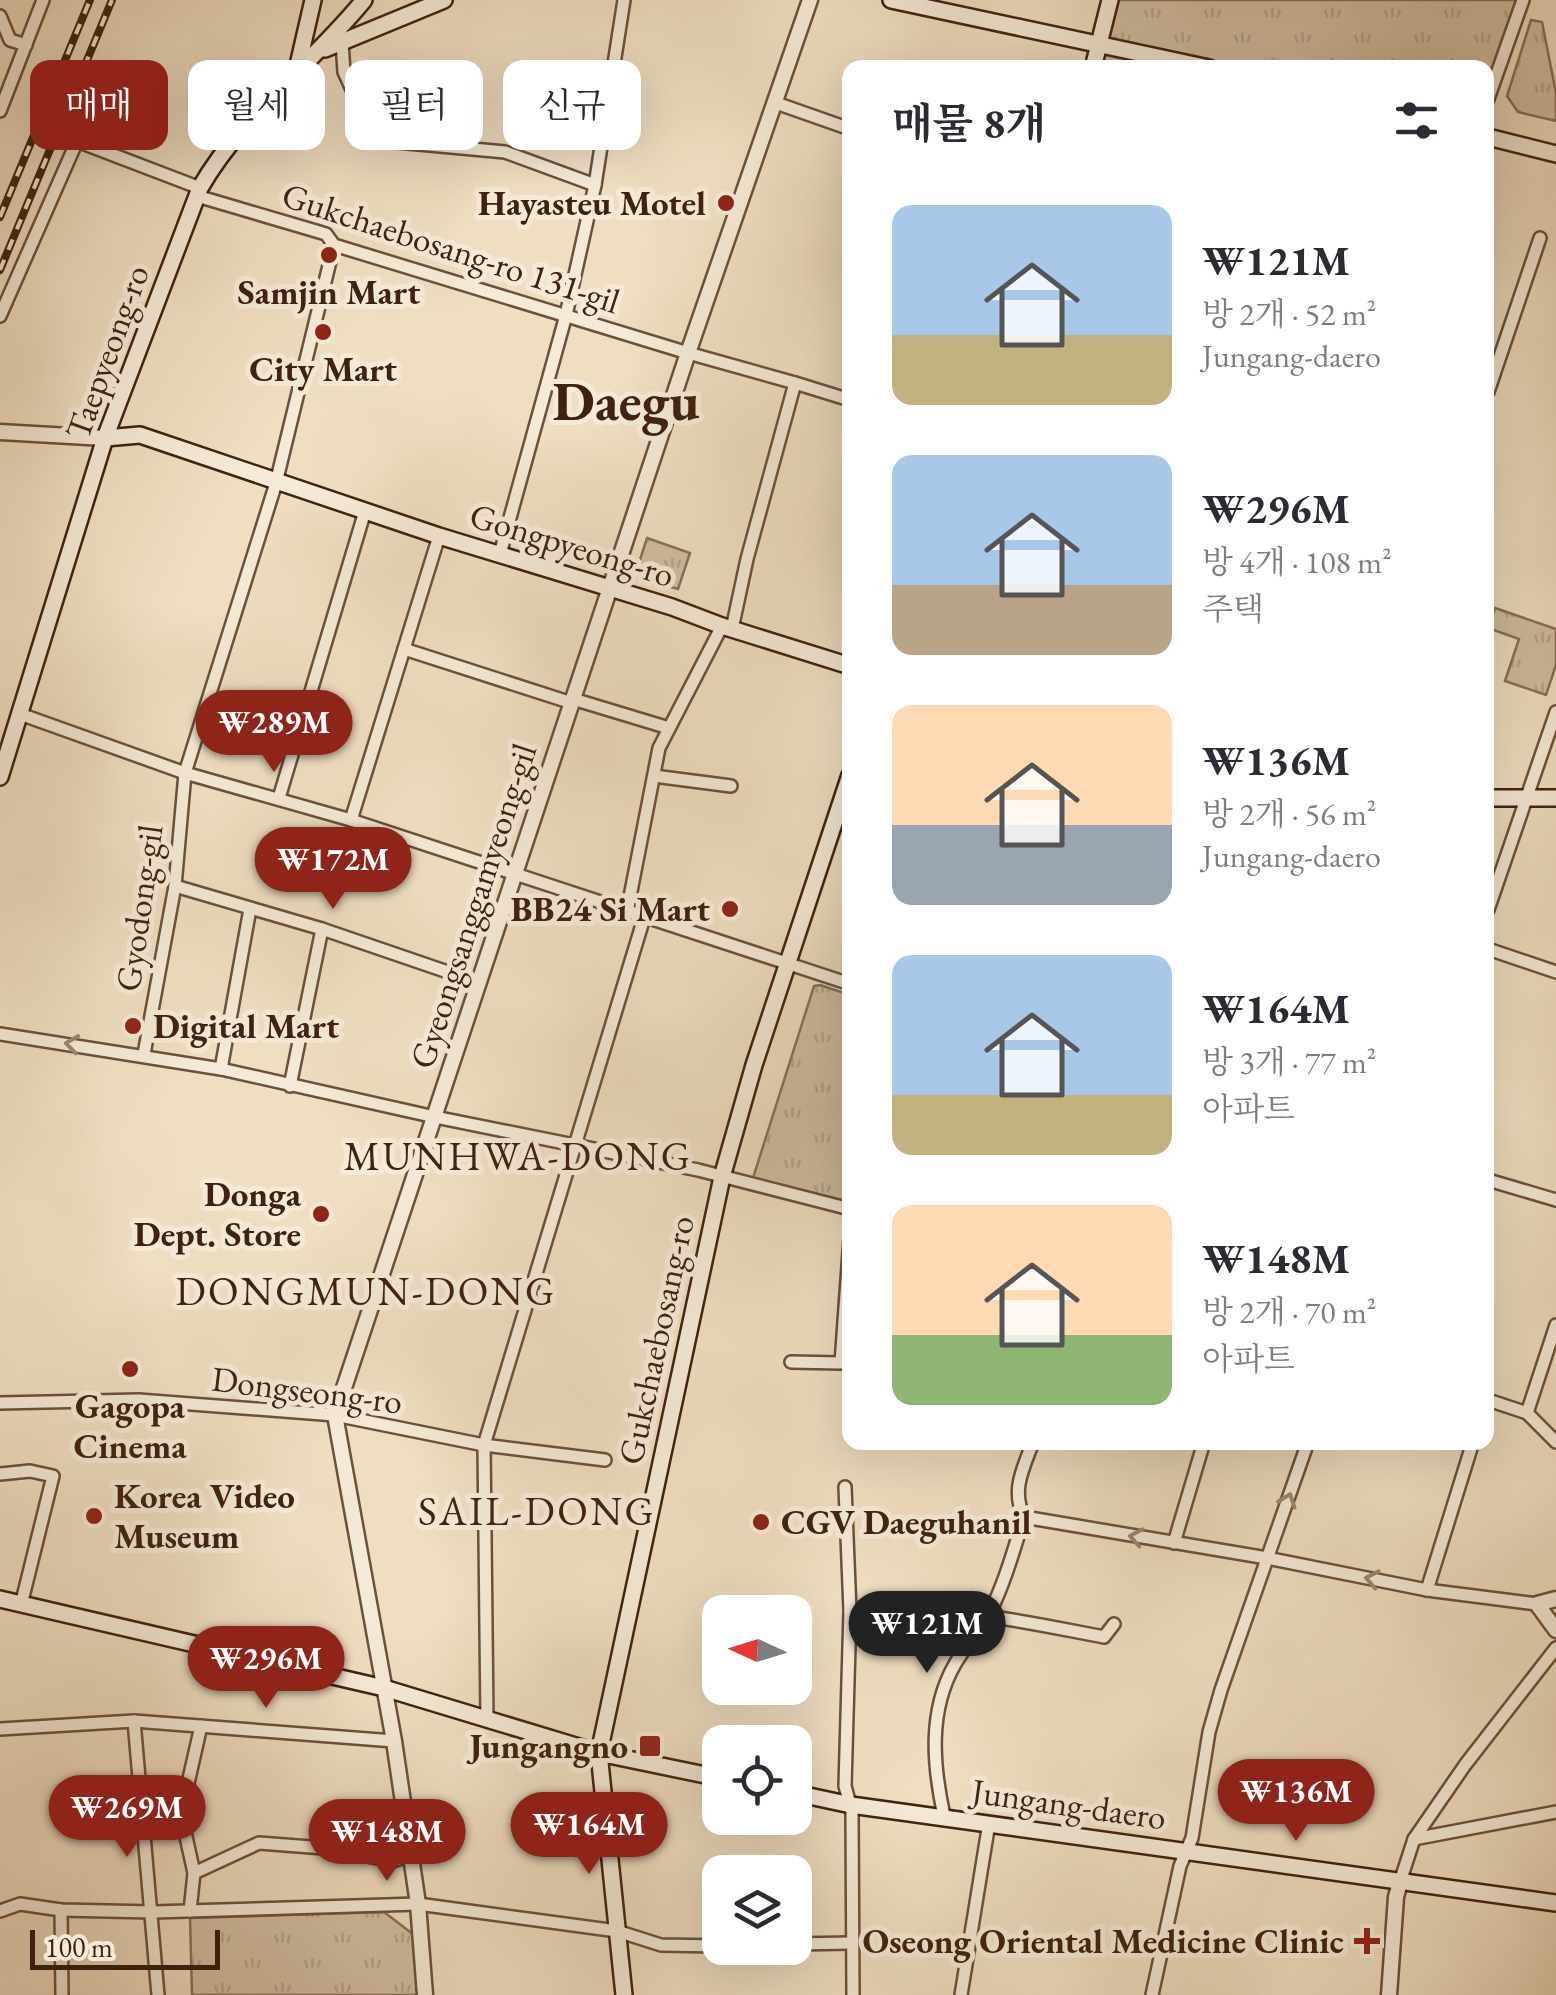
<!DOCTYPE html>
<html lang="ko">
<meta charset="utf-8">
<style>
body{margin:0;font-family:"EB Garamond","Noto Serif KR",serif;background:#f7f7f7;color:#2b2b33;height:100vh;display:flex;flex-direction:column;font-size:38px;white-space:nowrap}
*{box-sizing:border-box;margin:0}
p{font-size:32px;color:#7c7c81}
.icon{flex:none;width:55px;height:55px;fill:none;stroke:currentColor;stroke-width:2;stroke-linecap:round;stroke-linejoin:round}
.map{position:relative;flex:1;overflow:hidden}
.drawer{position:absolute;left:842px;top:60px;width:652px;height:1390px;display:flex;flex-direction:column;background:#fff;border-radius:20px;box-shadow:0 10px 40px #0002}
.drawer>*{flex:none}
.guide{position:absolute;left:30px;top:60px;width:662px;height:90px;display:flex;gap:20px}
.needle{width:65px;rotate:274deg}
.buttons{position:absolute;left:702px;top:1595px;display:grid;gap:20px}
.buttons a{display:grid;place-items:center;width:110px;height:110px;border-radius:20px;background:#fff;box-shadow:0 10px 40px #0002;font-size:50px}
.scale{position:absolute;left:30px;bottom:25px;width:190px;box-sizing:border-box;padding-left:10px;border:5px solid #3f220e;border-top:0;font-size:28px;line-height:35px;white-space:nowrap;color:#3f220e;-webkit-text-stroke:8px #f5ead7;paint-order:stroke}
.price{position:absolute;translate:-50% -85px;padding:0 22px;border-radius:35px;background:#8f2418;color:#fff;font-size:32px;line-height:65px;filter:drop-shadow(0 2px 5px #0008)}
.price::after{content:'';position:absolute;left:50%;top:60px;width:30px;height:22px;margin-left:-15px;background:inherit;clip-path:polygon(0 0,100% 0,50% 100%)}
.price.current{background:#222;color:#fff}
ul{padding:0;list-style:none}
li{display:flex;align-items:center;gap:30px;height:250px;padding:0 50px}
li span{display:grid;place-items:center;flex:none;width:280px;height:200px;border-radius:20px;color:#555}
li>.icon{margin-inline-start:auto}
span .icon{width:120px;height:120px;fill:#fffc;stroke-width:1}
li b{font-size:42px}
h2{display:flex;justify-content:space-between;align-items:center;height:120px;padding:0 50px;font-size:42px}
.tag{padding:0 35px;border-radius:20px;background:#fff;box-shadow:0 10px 40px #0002;font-size:35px;line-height:90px}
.tag.current{background:#8f2418;color:#fff}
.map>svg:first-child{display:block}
</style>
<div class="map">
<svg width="1556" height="1995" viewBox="0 0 1556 1995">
<defs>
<pattern id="grass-tufts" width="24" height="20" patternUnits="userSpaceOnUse" patternTransform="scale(2.5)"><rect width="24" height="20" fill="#d1bea3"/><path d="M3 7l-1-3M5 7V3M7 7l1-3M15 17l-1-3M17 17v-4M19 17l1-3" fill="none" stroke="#b4a38b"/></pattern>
</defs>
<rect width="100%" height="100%" fill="#efdec2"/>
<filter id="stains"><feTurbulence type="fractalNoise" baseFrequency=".002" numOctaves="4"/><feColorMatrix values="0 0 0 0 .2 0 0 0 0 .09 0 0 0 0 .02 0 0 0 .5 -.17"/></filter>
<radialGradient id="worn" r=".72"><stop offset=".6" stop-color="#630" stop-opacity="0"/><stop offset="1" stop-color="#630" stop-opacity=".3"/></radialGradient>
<g fill="url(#grass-tufts)" stroke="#887058" stroke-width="2.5">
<path d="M1110 0H1522L1488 98V68H1093Z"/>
<path d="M1531 20 1542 22 1556 93V121L1518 112 1507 96Z"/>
<path d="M647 538 690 553 678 589 642 579 637 569Z"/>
<path d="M1495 608 1556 629V665L1546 695 1505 681 1519 639 1488 628Z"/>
<path d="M820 985 850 995V1202L753 1178 814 986Z"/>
<path d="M384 1912 414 1935 419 1995H192L190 1918Z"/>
</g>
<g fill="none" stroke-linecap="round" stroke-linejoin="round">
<defs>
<g id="minor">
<path d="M0 16 10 40 26 45"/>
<path d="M342 42 344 72 375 140 505 152 595 185"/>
<path d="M1488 99 1523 0"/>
<path d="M776 103 850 129"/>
<path d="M0 111 43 0"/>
<path d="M197 196 326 234 334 245 688 353 795 383 747 559 732 629"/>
<path d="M0 316 77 141 200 188"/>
<path d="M795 383 850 400"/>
<path d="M1488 392 1540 238"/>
<path d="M500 554 566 315 595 185 624 0"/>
<path d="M404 649 572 703"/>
<path d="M573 699 669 728"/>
<path d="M20 714 185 773 351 820 850 984"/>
<path d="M654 776 731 786"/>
<path d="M279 798 365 511"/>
<path d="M351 820 439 536"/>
<path d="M175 886 322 929 477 982"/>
<path d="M1488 910 1556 712"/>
<path d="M627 912 659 748 722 626"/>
<path d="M1488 949 1556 972"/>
<path d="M0 1034 221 1069 435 1117 698 1170 850 1209"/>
<path d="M144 1054 175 886 185 773 276 483 334 245"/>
<path d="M221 1069 250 909"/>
<path d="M290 1086 322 929"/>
<path d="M1488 1180 1556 1200"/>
<path d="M791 1362 841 1363 850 1238"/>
<path d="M1488 1400 1527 1413 1556 1442"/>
<path d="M0 1403 139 1400 335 1415 484 1445 605 1460"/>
<path d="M1527 1413 1556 1325"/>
<path d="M0 1474 30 1471 53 1476 21 1605"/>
<path d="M845 1487 850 1611 845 1786 852 1812 853 1995"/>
<path d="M1024 1517 1267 1558 1427 1590 1537 1604"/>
<path d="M1174 1543 1204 1442"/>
<path d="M1427 1590 1473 1442"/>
<path d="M850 1611C941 1603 1015 1620 1104 1637L1114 1624"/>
<path d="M487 1719 484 1445 644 918"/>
<path d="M134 1721 158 1995"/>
<path d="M0 1729 134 1721 394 1741"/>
<path d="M944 1816C933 1765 928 1711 955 1664 965 1646 981 1630 990 1612 1005 1582 1014 1549 1024 1517 1011 1490 1023 1469 1033 1442"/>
<path d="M1414 1839 1556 1812"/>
<path d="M194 1873 259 1843 324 1848 393 1861 411 1855"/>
<path d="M1400 1882 1414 1839 1465 1765 1556 1648"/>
<path d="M61 1910 62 1995"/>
<path d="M0 1911 20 1904 61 1910 153 1912 418 1904 617 1931 661 1945 720 1946"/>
<path d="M190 1911 194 1873 181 1814 201 1726"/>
<path d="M795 1944 851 1943"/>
<path d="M961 1995 989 1823"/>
<path d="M1152 1995 1180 1866 1192 1838 1209 1732 1221 1690 1308 1442"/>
</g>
<g id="tertiary">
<path d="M0 432 105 438"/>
<path d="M1556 1599 1537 1604 1556 1630"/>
<path d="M425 1995 418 1904 394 1741 335 1415 688 353 810 0"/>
<path d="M1389 1995 1396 1897 1400 1882"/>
</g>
<g id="secondary">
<path d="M891 0 1209 68"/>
<path d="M325 49 444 0"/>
<path d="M1093 68 1110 0"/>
<path d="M296 74 313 0"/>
<path d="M1488 137 1556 154"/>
<path d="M105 438 140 435 439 536 672 607 722 626 850 666"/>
<path d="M0 777 105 438 200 188C241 116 312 64 364 0"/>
<path d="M1488 798H1556"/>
<path d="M0 1599 384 1688 599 1753 720 1778"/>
<path d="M795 1793 851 1805 1556 1903"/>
<path d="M624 1995 599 1753 722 1177 754 1065 850 775"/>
</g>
</defs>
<use href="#minor" stroke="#6b513b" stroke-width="16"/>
<use href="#tertiary" stroke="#6b513b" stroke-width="19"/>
<use href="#secondary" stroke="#3f220e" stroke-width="20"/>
<use href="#minor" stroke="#f5ead7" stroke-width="11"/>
<use href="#tertiary" stroke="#f5ead7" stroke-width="14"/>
<use href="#secondary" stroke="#f5ead7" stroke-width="15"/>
<defs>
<g id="rail">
<path d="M0 217 90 0"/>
<path d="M0 270 112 0"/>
</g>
</defs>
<use href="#rail" stroke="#3f220e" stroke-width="8"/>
<use href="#rail" stroke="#f5ead7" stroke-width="4" stroke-dasharray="11" stroke-linecap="butt"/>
</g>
<defs><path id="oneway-chevron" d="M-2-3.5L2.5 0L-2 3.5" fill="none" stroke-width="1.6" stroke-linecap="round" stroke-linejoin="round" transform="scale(2.5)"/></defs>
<g stroke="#9a8672">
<use href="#oneway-chevron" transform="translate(72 1044) rotate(-172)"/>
<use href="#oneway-chevron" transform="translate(1288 1500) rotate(-70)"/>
<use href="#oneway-chevron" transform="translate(1136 1537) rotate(-170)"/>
<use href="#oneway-chevron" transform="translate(1372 1579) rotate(-169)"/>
</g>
<g fill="#8f2418" stroke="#f5ead7" stroke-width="4">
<circle cx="726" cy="203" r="10"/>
<circle cx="329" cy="255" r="10"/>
<circle cx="323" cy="332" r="10"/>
<circle cx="730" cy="909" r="10"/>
<circle cx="133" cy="1026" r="10"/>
<circle cx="321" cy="1214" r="10"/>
<circle cx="130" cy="1369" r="10"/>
<circle cx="94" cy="1516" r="10"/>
<circle cx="761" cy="1522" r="10"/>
<rect x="638" y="1734" width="24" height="24" rx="5"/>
<path d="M1362 1926h10v10h10v10h-10v10h-10v-10h-10v-10h10z"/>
</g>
<g text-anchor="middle" stroke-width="10" stroke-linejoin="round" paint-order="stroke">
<g font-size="35" font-weight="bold" fill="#3f220e" stroke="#f5ead7" text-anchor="end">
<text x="706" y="215">Hayasteu Motel</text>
<text x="329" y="304" text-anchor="middle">Samjin Mart</text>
<text x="323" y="381" text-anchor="middle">City Mart</text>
<text x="710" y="921">BB24 Si Mart</text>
<text x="153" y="1038" text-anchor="start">Digital Mart</text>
<text x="301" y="1206">Donga<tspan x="301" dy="40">Dept. Store</tspan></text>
<text x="130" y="1418" text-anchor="middle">Gagopa<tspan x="130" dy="40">Cinema</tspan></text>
<text x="114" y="1508" text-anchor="start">Korea Video<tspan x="114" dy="40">Museum</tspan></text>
<text x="781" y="1534" text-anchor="start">CGV Daeguhanil</text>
<text x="628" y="1758">Jungangno</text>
<text x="1344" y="1953">Oseong Oriental Medicine Clinic</text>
</g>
<g font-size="35" fill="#3f220e" stroke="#f5ead7">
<text transform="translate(451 248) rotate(18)" y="12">Gukchaebosang-ro 131-gil</text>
<text transform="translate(107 352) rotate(-70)" y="12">Taepyeong-ro</text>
<text transform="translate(572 545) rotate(17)" y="12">Gongpyeong-ro</text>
<text transform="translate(473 906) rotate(-72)" y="12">Gyeongsanggamyeong-gil</text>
<text transform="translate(139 908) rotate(-82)" y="12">Gyodong-gil</text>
<text transform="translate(656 1340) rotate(-78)" y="12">Gukchaebosang-ro</text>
<text transform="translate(307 1390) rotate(7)" y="12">Dongseong-ro</text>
<text transform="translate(1069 1804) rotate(8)" y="12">Jungang-daero</text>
</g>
<g font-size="40" letter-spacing="2.5" fill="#3f220e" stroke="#f5ead7">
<text x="518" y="1170">MUNHWA-DONG</text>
<text x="366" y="1305">DONGMUN-DONG</text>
<text x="537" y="1525">SAIL-DONG</text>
</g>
<g font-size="55" font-weight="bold" fill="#3f220e" stroke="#f5ead7">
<text x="626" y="420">Daegu</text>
</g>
</g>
<rect width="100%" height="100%" filter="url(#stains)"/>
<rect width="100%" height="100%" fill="url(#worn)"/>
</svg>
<div class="buttons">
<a><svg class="needle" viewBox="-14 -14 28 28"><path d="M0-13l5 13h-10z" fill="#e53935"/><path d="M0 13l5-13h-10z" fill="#7c7c81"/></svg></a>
<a><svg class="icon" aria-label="locate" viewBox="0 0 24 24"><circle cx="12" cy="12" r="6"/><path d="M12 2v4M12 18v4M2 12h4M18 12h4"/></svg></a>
<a><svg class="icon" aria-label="layers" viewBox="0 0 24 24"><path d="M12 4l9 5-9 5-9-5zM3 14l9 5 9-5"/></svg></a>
</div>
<div class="scale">100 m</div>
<b class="price" style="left:274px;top:775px">₩289M</b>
<b class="price" style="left:333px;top:912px">₩172M</b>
<b class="price current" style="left:927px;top:1676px">₩121M</b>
<b class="price" style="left:266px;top:1711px">₩296M</b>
<b class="price" style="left:1296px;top:1844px">₩136M</b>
<b class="price" style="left:127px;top:1860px">₩269M</b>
<b class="price" style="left:589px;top:1877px">₩164M</b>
<b class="price" style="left:387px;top:1884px">₩148M</b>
<div class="guide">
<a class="tag current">매매</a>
<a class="tag">월세</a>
<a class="tag">필터</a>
<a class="tag">신규</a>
</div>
<section class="drawer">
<h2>매물 8개<svg class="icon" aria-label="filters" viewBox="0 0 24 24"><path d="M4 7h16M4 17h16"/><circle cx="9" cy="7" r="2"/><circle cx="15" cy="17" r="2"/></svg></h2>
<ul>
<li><span style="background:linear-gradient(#a9c7e8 65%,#c2b280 0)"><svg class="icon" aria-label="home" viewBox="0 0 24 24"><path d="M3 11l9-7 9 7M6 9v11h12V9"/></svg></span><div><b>₩121M</b><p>방 2개 · 52 m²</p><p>Jungang-daero</p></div></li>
<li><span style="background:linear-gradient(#a9c7e8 65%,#b9a48a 0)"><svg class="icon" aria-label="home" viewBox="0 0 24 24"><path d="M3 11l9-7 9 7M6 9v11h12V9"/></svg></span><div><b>₩296M</b><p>방 4개 · 108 m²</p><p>주택</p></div></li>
<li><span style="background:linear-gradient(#ffd9b3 60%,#9aa5b1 0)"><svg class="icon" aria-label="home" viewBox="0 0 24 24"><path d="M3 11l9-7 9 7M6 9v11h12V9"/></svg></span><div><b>₩136M</b><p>방 2개 · 56 m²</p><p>Jungang-daero</p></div></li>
<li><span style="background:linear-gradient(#a9c7e8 70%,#c2b280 0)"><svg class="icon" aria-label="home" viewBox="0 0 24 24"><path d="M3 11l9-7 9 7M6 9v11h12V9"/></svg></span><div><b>₩164M</b><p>방 3개 · 77 m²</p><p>아파트</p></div></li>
<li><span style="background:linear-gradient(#ffd9b3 65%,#8fb573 0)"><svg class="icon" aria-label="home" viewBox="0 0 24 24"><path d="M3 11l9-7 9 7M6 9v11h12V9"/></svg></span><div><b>₩148M</b><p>방 2개 · 70 m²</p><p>아파트</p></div></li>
</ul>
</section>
</div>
